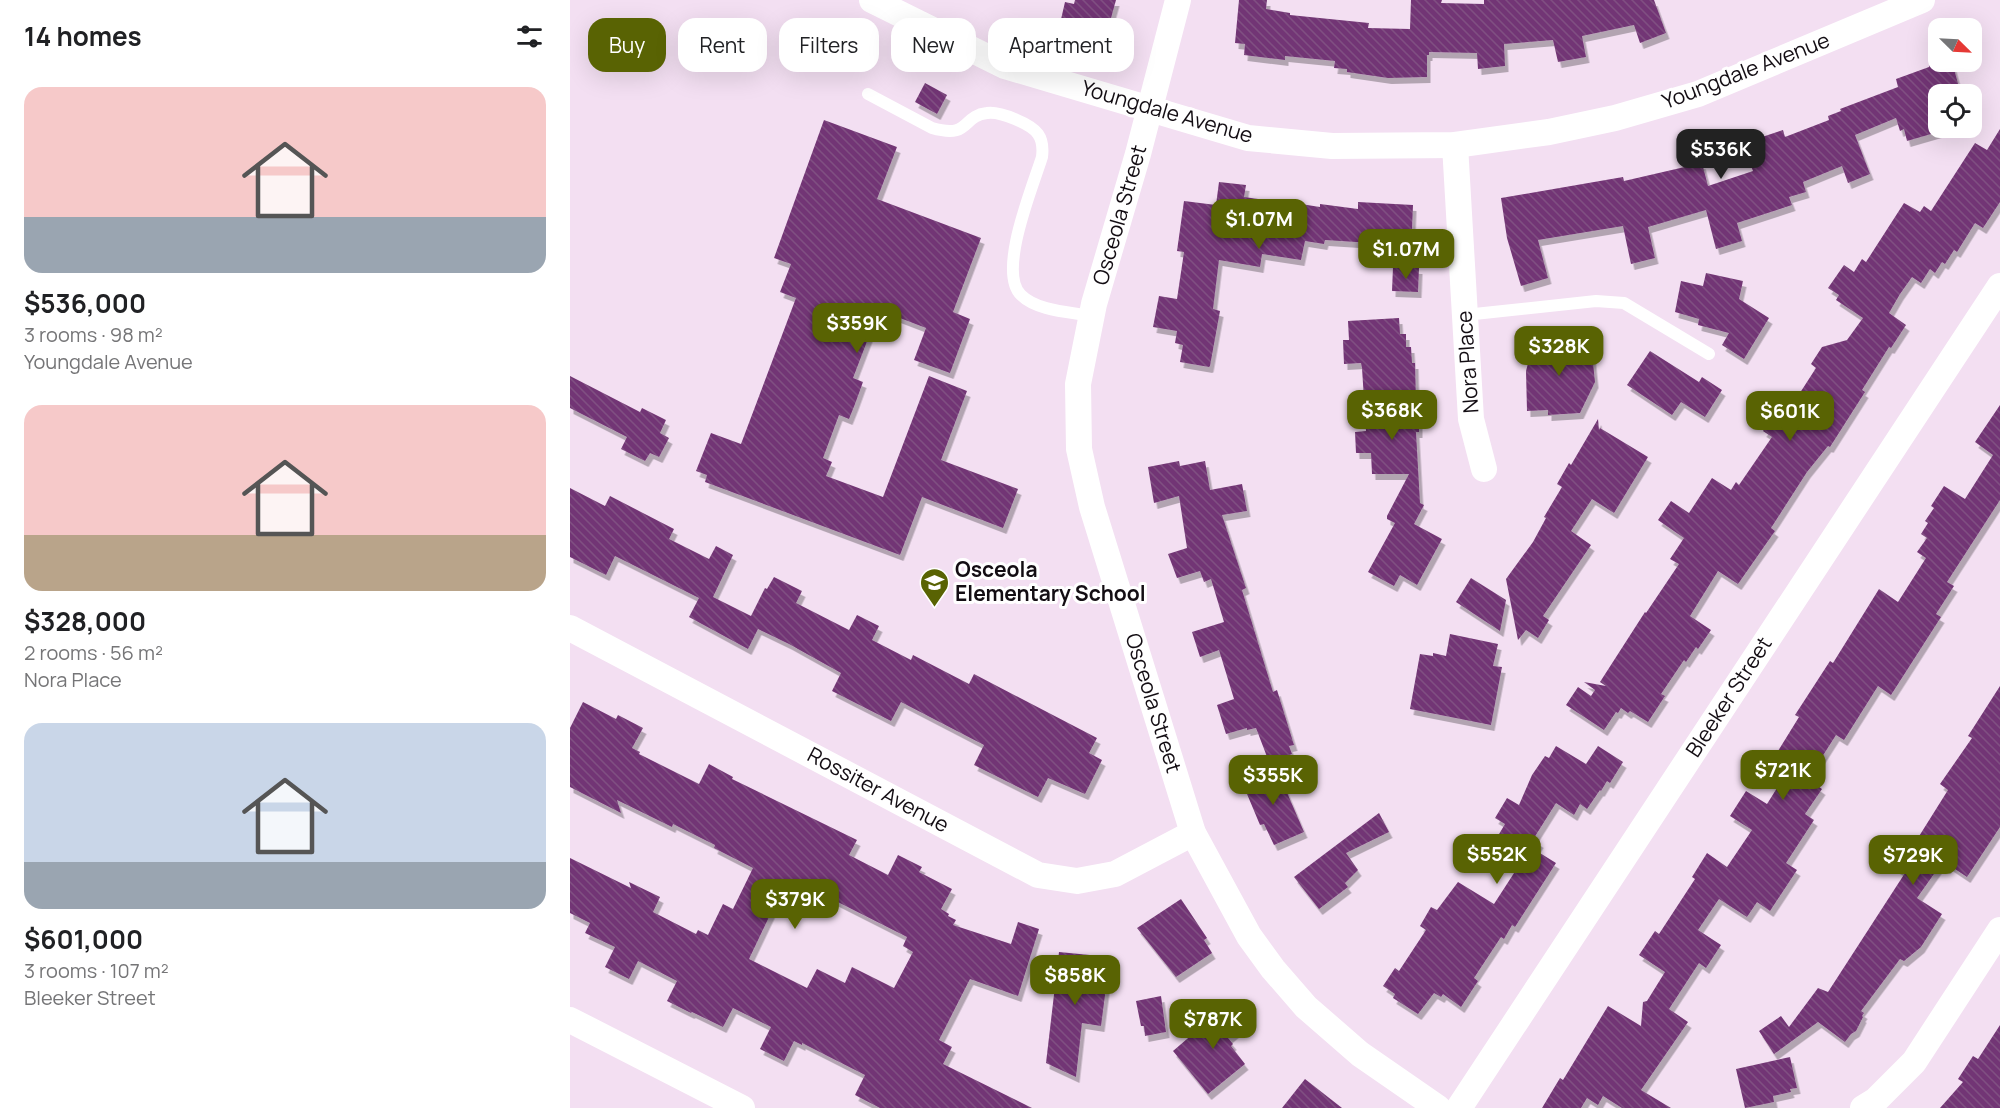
<!DOCTYPE html>
<meta charset="utf-8">
<style>
body{margin:0;font-family:Manrope,sans-serif;background:#f2f2f2;color:#202124;height:100vh;display:flex;flex-direction:column;font-size:22px;white-space:nowrap}
*{box-sizing:border-box;margin:0}
p{font-size:20px;color:#757577}
.icon{flex:none;width:33px;height:33px;fill:none;stroke:currentColor;stroke-width:2;stroke-linecap:round;stroke-linejoin:round}
.map{position:relative;flex:1;overflow:hidden}
.panel{display:flex;flex-direction:column;background:#fff;width:570px}
.panel>*{flex:none}
.hud{position:absolute;left:18px;top:18px;width:570px;height:54px;display:flex;gap:12px}
.needle{width:39px;rotate:114deg}
.buttons{position:absolute;left:1358px;top:18px;display:grid;gap:12px}
.buttons a{display:grid;place-items:center;width:54px;height:54px;border-radius:12px;background:#fff;box-shadow:0 6px 24px #0002;font-size:30px}
.price{position:absolute;translate:-50% -51px;padding:0 14px;border-radius:12px;background:#596303;color:#fff;font-size:20px;line-height:39px;filter:drop-shadow(0 2px 3px #0008)}
.price::after{content:'';position:absolute;left:50%;top:36px;width:18px;height:14px;margin-left:-9px;background:inherit;clip-path:polygon(0 0,100% 0,50% 100%)}
.price.current{background:#222;color:#fff}
ul{padding:0;list-style:none}
li{display:grid;align-content:center;gap:12px;height:318px;padding:0 24px}
li span{display:grid;place-items:center;height:186px;border-radius:18px;color:#555}
li>.icon{margin-inline-start:auto}
span .icon{width:108px;height:108px;fill:#fffc;stroke-width:1}
li b{font-size:26px}
h2{display:flex;justify-content:space-between;align-items:center;height:72px;padding:0 24px;font-size:26px}
.pill{padding:0 21px;border-radius:18px;background:#fff;box-shadow:0 6px 24px #0002;font-size:21px;line-height:54px}
.pill.current{background:#596303;color:#fff}
main{display:flex;flex:1;min-height:0}
.map>svg:first-child{display:block}
</style>
<main>
<section class="panel">
<h2>14 homes<svg class="icon" aria-label="filters" viewBox="0 0 24 24"><path d="M4 7h16M4 17h16"/><circle cx="9" cy="7" r="2"/><circle cx="15" cy="17" r="2"/></svg></h2>
<ul>
<li><span style="background:linear-gradient(#f6c9c9 70%,#9aa5b1 0)"><svg class="icon" aria-label="home" viewBox="0 0 24 24"><path d="M3 11l9-7 9 7M6 9v11h12V9"/></svg></span><div><b>$536,000</b><p>3 rooms · 98 m²</p><p>Youngdale Avenue</p></div></li>
<li><span style="background:linear-gradient(#f6c9c9 70%,#b9a48a 0)"><svg class="icon" aria-label="home" viewBox="0 0 24 24"><path d="M3 11l9-7 9 7M6 9v11h12V9"/></svg></span><div><b>$328,000</b><p>2 rooms · 56 m²</p><p>Nora Place</p></div></li>
<li><span style="background:linear-gradient(#c9d6e8 75%,#9aa5b1 0)"><svg class="icon" aria-label="home" viewBox="0 0 24 24"><path d="M3 11l9-7 9 7M6 9v11h12V9"/></svg></span><div><b>$601,000</b><p>3 rooms · 107 m²</p><p>Bleeker Street</p></div></li>
</ul>
</section>
<div class="map">
<svg width="1430" height="1108" viewBox="0 0 1430 1108">
<defs>
<pattern id="building-back-hatch" width="6" height="6" patternUnits="userSpaceOnUse" patternTransform="scale(1.5)"><rect width="6" height="6" fill="#723674"/><path d="M-1 5l2 2M0 0l6 6M5-1l2 2" fill="none" stroke="#805082"/></pattern>
<filter id="shadow"><feDropShadow dx="3.5" dy="6" stdDeviation="0" flood-color="#0004"/></filter>
</defs>
<rect width="100%" height="100%" fill="#f3dff2"/>
<g fill="url(#building-back-hatch)" fill-rule="evenodd" filter="url(#shadow)">
<path d="M505 0H546L535 40 489 28 495 2 504 4Z"/>
<path d="M669 0H697L696 9 720 13V15L799 23 798 28 840 29 841 0H872L871 3 914 4V0H1084L1096 33 1070 43 1064 25 1012 36 1016 57 988 62 983 40 934 44 935 66 908 69 907 53 859 52V55H857V77L818 78 777 72V69L764 68 765 61 715 56V60L674 55 675 44 665 43Z"/>
<path d="M1367 62H1382L1389 87 1364 94 1368 107V128H1374L1375 130 1337 141 1334 129 1330 131 1326 118 1285 135 1300 174 1278 183 1272 166 1233 182 1236 192 1219 197 1222 205 1167 223 1172 241 1146 249 1136 210 1078 227 1085 258 1061 264 1053 226 968 240 978 278 951 286 937 238 931 198 1053 177 1054 181 1132 163 1138 186 1183 171 1181 166 1191 163 1183 140 1213 130 1215 137 1259 120 1258 116 1271 111 1270 109 1328 87 1326 79 1359 67 1360 63Z"/>
<path d="M355 83 377 95 367 114 345 102Z"/>
<path d="M254 120 327 147 307 199 411 238 383 312 400 319 380 373 344 360 356 328 309 310 283 378 293 382 285 404 279 419 269 415 253 458 262 462 256 476 313 497 359 376 397 391 371 460 448 489 433 528 352 497 330 555 135 482 137 475 126 471 141 433 171 444 226 298 210 292 221 264 204 258Z"/>
<path d="M1430 129V202L1413 228 1405 223 1387 252 1384 250 1375 264 1372 262 1365 273 1360 269 1351 283 1342 277 1330 294 1319 313 1336 325 1321 348 1319 347 1292 390 1295 392 1260 447 1258 446 1237 472 1201 528 1205 531 1168 584 1148 571 1120 616 1141 630 1128 649 1126 647 1116 662 1114 660 1091 694 1095 696 1078 722 1060 711 1058 713 1051 708 1048 713 1046 712 1034 730 996 705 1008 687 1021 696 1025 690 1014 682 1036 686 1030 682 1075 612 1076 613 1109 564 1100 559 1114 538 1088 520 1101 501 1119 513 1142 478 1161 490 1166 482 1169 485 1202 437 1193 431 1207 410 1215 416 1246 368 1241 364 1252 347 1277 340 1293 318 1266 300 1269 295 1258 288 1274 265 1284 272 1292 259 1296 262 1334 203 1350 212 1354 206 1361 211 1405 143 1417 150Z"/>
<path d="M649 182 676 185 674 197 723 204 724 203 750 207V204L788 209V202L843 205 841 253 816 252 817 244 755 240 754 244 735 241 731 260 692 254 690 267 649 260 643 309 650 311 640 366 639 367 610 362 613 345 605 343 607 331 583 327 589 296 607 299 614 252 607 251 614 201 646 205Z"/>
<path d="M823 267 849 268 848 292 822 291Z"/>
<path d="M1136 273 1173 281 1169 299 1199 318 1174 359 1152 345 1159 333 1128 325 1129 319 1105 312 1111 281 1133 286Z"/>
<path d="M829 318 830 334H836V347H841L842 363H845L846 401H848V409L852 414 849 421V432H846L850 503 854 505 844 524 872 539 847 585 830 575 824 586 798 572 825 523 817 519V516L839 474H802L801 453H786L785 432 796 431 792 368 791 363 774 364 773 340H779L778 321Z"/>
<path d="M1008 337 1009 354 1022 353 1025 382 1010 413 978 415V410L957 411 956 371 961 352 968 351 967 340Z"/>
<path d="M1080 351 1129 382 1132 377 1152 390 1135 417 1111 402 1102 415 1057 385Z"/>
<path d="M0 376 70 412 72 408 96 420 90 433 99 438 89 457 80 453 75 461 51 449 57 437 0 408Z"/>
<path d="M1430 405V500L1377 582 1384 586 1366 614 1371 617 1321 695 1308 686 1274 740 1266 735 1238 779 1252 789 1235 814 1244 820 1216 863 1227 870 1200 911 1187 902 1177 917 1149 899 1128 930 1151 945 1136 968 1129 963 1099 1009 1118 1022 1071 1090 1101 1108H1052L1033 1096 1028 1105 1017 1098 1011 1108H972L990 1078 993 1080 1038 1006 1071 1026 1073 1002 1077 1001 1095 972 1069 955 1085 931 1089 934 1125 879 1122 877 1137 853 1157 867 1182 830 1160 816 1176 791 1197 804 1224 761 1208 751 1229 717 1225 715 1260 661 1263 663 1309 589 1328 602 1356 558 1347 552 1357 538 1351 534 1358 523 1355 521 1364 508 1361 506 1374 486 1395 499 1423 455 1405 442Z"/>
<path d="M1028 419 1029 430 1030 428 1078 457 1044 513 1022 499 1001 531 1021 545 973 616 979 620 968 638 956 630 948 640 936 579 963 542 976 518 974 517 992 487 987 484 999 463 1001 465Z"/>
<path d="M609 461 610 466 635 461 640 490 672 484 677 511 652 515 676 588 672 590 703 692 707 690 724 745 719 746 722 754 699 762 686 728 677 730V728L656 734 647 705 664 699 649 650 630 657 622 632 654 622 641 579 634 582 630 571 607 578 598 554 617 548 609 496 584 503 578 467Z"/>
<path d="M0 488 35 506 40 496 104 529 99 539 139 559 146 546 163 555 143 597 181 616 195 588 197 589 204 577 232 591 226 603 279 630 287 615 309 626 302 640 341 660 343 655 399 684 404 674 527 738 519 753 532 760 515 794 478 778 468 797 404 765 414 745 331 702 321 721 262 691 271 673 219 644 188 629 178 649 119 617 129 598 45 556 36 575 0 557Z"/>
<path d="M901 578 936 600 930 631 886 602Z"/>
<path d="M880 634 928 644 923 666 932 667 921 725 840 709 850 654 863 656V653L876 656Z"/>
<path d="M1430 686V827L1397 877 1379 865 1377 868 1371 864 1347 898 1372 914 1351 947 1334 961 1330 959 1291 1011 1294 1013 1292 1016 1293 1017 1286 1031 1281 1034 1275 1042 1248 1022 1204 1054 1189 1031 1211 1016 1219 1027 1248 988 1258 992 1335 873 1308 857 1321 836 1341 849 1378 790 1370 784 1402 738 1398 736Z"/>
<path d="M13 702 46 719 48 715 73 728 62 748 70 752 69 754 129 784 139 764 163 777 162 779 287 840 279 855 318 875 328 855 352 867 349 872 382 889 371 909 379 914 378 916 386 920 383 925 441 944 448 922 469 929 448 996 400 979 369 1040 382 1047 373 1064 462 1108H310L285 1095 295 1075 232 1043V1045L224 1041 214 1061 190 1049 201 1027 163 1008 153 1027 122 1012 121 1013 97 1001 107 981 68 961 59 979 35 967 45 947 15 933 20 923 0 913V858L61 888 59 882 90 897 83 912 126 934 128 930 138 935 153 904 163 909 183 868 144 848 145 845 103 824 102 827 47 800 51 813 0 787V728ZM250 893 337 937 333 946 343 952 324 988 282 967 275 983 247 969 237 988 179 959 209 896 238 910Z"/>
<path d="M986 746 1016 764 1028 746 1053 762 1040 783 1037 781 1031 791 1030 790 1017 809 1010 804 1004 815 986 803 964 838 970 842 965 850 986 863 945 927 942 925 934 939 931 937 904 978 908 981 891 1007 873 994 871 997 864 993 848 1014 823 998 825 994 813 986 825 968 829 971 856 930 850 926 861 907 867 910 888 882 924 904 946 870 919 851 935 824 925 818 937 798 949 805 962 775 975 756 979 758Z"/>
<path d="M708 767 717 787 715 788 734 832 704 845 694 824 690 825 672 782Z"/>
<path d="M809 813 819 832 776 853 788 870 775 883 778 887 749 909 724 877Z"/>
<path d="M611 899 637 938 634 940 642 953 606 977 567 928Z"/>
<path d="M489 952 540 957 531 1026 512 1023 506 1077 476 1063Z"/>
<path d="M591 996 596 1032 575 1036 574 1026H571L566 1001Z"/>
<path d="M660 1002 676 1023 658 1038 663 1044 661 1046 675 1064 638 1094 603 1051Z"/>
<path d="M1430 1025V1108H1370L1393 1082 1388 1079 1403 1056 1408 1059Z"/>
<path d="M1220 1057 1227 1088 1220 1089 1221 1092 1203 1096 1204 1102 1175 1108 1166 1069Z"/>
<path d="M735 1079 772 1108H712Z"/>
</g>
<g fill="none" stroke-linecap="round" stroke-linejoin="round">
<g stroke="#fff" stroke-width="12">
<path d="M298 94 362 128C401 139 391 116 417 113 430 111 461 124 468 134 473 141 473 149 472 157 463 186 427 272 451 295 467 311 500 312 521 316"/>
<path d="M895 315 1026 301 1054 303 1139 354"/>
</g>
<g stroke="#fff" stroke-width="26">
<path d="M302 0 435 66 678 138 762 146 885 145 979 132 1045 118 1128 94 1352 0"/>
<path d="M608 0 568 154 524 304 508 384 509 449 522 507 623 833 679 936 703 969 736 1007 790 1054 868 1108"/>
<path d="M885 145 901 419 914 469"/>
<path d="M0 628 468 875 507 881 545 874 623 833"/>
<path d="M0 1020 172 1108"/>
<path d="M889 1108 1430 286"/>
<path d="M1293 1108 1306 1100 1344 1062 1430 930"/>
</g>
</g>
<defs>
<symbol id="school-pin" viewBox="-11 -11 22 30"><path d="M0 17L-7.5 6A9.5 9.5 0 1 1 7.5 6Z" fill="#596303" stroke="#fff"/><path d="M0-5L7-2L0 1L-7-2ZM-4 1L0 2.5L4 1V4Q0 6-4 4Z" fill="#fff"/></symbol>
</defs>
<g fill-rule="evenodd">
<use href="#school-pin" x="348" y="566" width="33" height="45"/>
</g>
<g text-anchor="middle" stroke-width="6" stroke-linejoin="round" paint-order="stroke">
<g font-size="21" fill="#130d13" stroke="#fff">
<text transform="translate(1176 71) rotate(-21)" y="7">Youngdale Avenue</text>
<text transform="translate(597 112) rotate(16)" y="7">Youngdale Avenue</text>
<text transform="translate(550 215) rotate(-74)" y="7">Osceola Street</text>
<text transform="translate(898 362) rotate(-94)" y="7">Nora Place</text>
<text transform="translate(1159 697) rotate(-57)" y="7">Bleeker Street</text>
<text transform="translate(583 703) rotate(73)" y="7">Osceola Street</text>
<text transform="translate(308 790) rotate(28)" y="7">Rossiter Avenue</text>
</g>
<g font-size="21" font-weight="bold" fill="#130d13" stroke="#fff" text-anchor="start">
<text x="385" y="577">Osceola<tspan x="385" dy="24">Elementary School</tspan></text>
</g>
</g>
</svg>
<div class="buttons">
<a><svg class="needle" viewBox="-14 -14 28 28"><path d="M0-13l5 13h-10z" fill="#e53935"/><path d="M0 13l5-13h-10z" fill="#757577"/></svg></a>
<a><svg class="icon" aria-label="locate" viewBox="0 0 24 24"><circle cx="12" cy="12" r="6"/><path d="M12 2v4M12 18v4M2 12h4M18 12h4"/></svg></a>
</div>
<b class="price current" style="left:1151px;top:180px">$536K</b>
<b class="price" style="left:689px;top:250px">$1.07M</b>
<b class="price" style="left:836px;top:280px">$1.07M</b>
<b class="price" style="left:287px;top:354px">$359K</b>
<b class="price" style="left:989px;top:377px">$328K</b>
<b class="price" style="left:822px;top:441px">$368K</b>
<b class="price" style="left:1220px;top:442px">$601K</b>
<b class="price" style="left:1213px;top:801px">$721K</b>
<b class="price" style="left:703px;top:806px">$355K</b>
<b class="price" style="left:927px;top:885px">$552K</b>
<b class="price" style="left:1343px;top:886px">$729K</b>
<b class="price" style="left:225px;top:930px">$379K</b>
<b class="price" style="left:505px;top:1006px">$858K</b>
<b class="price" style="left:643px;top:1050px">$787K</b>
<div class="hud">
<a class="pill current">Buy</a>
<a class="pill">Rent</a>
<a class="pill">Filters</a>
<a class="pill">New</a>
<a class="pill">Apartment</a>
</div>
</div>
</main>
